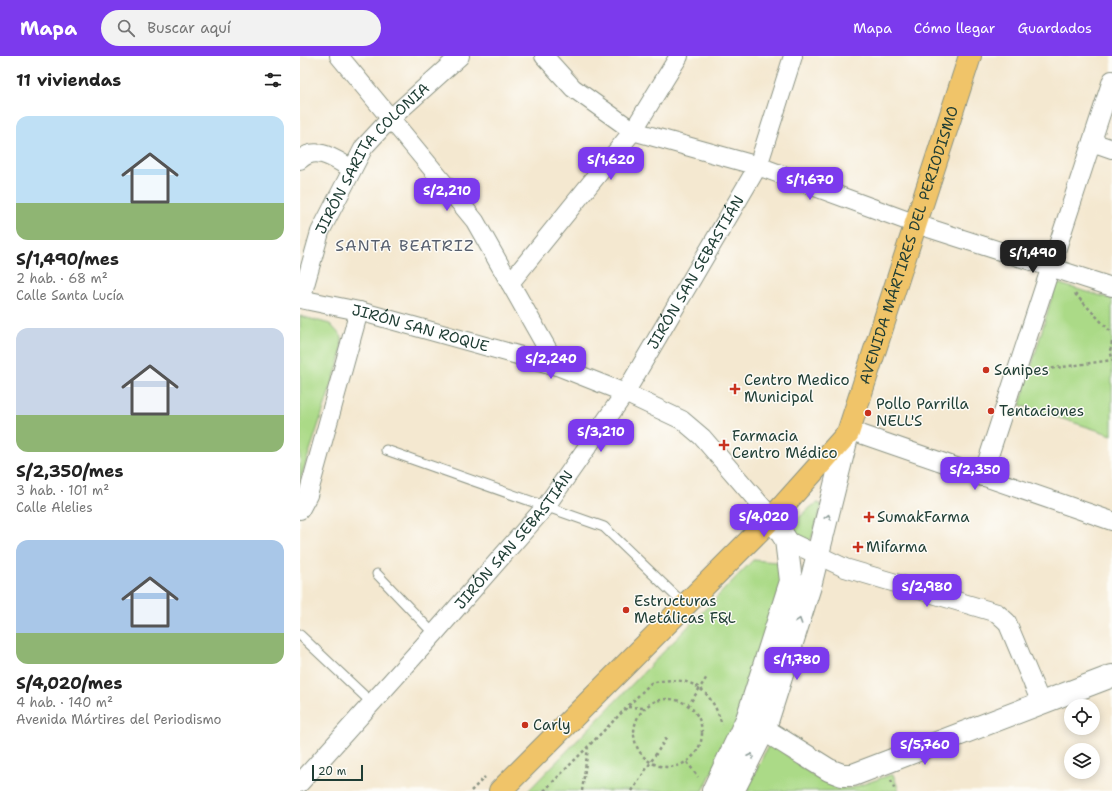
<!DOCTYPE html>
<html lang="es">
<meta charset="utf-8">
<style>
body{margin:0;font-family:"Shantell Sans",sans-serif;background:#f2f2f2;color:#222;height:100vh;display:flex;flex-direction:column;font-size:15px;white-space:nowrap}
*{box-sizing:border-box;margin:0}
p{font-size:13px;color:#767676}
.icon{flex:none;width:22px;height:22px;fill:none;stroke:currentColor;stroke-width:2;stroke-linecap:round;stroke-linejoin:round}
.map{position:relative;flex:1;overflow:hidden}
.side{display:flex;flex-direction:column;background:#fff;width:300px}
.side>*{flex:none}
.fabs{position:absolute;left:764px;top:643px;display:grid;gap:8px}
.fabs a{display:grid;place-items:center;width:36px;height:36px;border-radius:50%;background:#fff;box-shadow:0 2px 10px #0003;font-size:20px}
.scale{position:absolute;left:12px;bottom:10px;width:51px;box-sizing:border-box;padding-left:4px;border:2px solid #1f3d34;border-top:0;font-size:11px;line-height:14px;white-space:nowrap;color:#1f3d34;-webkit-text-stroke:3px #fdfcf7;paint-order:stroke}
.price{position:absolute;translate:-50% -34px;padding:0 9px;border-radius:8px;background:#7c3aed;color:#fff;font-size:13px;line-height:26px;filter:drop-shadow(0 1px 2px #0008)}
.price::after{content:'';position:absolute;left:50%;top:24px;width:12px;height:9px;margin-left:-6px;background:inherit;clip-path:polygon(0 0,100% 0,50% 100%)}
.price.on{background:#222;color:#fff}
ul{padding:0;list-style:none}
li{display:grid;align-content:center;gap:8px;height:212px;padding:0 16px}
li span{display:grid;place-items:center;height:124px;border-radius:12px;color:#555}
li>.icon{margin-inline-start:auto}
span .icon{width:72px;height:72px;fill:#fffc;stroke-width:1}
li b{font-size:17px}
h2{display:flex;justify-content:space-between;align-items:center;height:48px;padding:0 16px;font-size:17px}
header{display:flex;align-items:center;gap:24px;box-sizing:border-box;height:56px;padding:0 20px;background:#7c3aed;color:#fff}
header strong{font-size:19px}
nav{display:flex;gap:22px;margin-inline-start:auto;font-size:14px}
.search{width:280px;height:36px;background:#f2f2f2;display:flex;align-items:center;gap:10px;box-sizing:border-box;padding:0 14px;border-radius:22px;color:#767676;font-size:15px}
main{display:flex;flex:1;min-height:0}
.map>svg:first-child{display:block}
</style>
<header>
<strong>Mapa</strong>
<div class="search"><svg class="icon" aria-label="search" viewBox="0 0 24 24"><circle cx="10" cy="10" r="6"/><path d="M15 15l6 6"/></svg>Buscar aquí</div>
<nav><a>Mapa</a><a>Cómo llegar</a><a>Guardados</a></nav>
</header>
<main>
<section class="side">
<h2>11 viviendas<svg class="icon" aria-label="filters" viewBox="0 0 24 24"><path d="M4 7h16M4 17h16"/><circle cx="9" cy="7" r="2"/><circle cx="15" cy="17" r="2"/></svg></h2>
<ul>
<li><span style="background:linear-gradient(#bfe0f5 70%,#8fb573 0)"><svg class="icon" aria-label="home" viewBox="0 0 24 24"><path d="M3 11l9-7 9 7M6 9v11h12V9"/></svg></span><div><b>S/1,490/mes</b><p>2 hab. · 68 m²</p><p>Calle Santa Lucía</p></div></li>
<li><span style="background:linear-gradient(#c9d6e8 70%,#8fb573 0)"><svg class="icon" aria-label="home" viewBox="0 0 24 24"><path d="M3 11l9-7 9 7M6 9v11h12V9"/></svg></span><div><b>S/2,350/mes</b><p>3 hab. · 101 m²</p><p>Calle Alelies</p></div></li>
<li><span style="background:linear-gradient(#a9c7e8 75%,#8fb573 0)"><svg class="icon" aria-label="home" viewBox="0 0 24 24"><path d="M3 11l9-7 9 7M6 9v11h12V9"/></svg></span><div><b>S/4,020/mes</b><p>4 hab. · 140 m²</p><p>Avenida Mártires del Periodismo</p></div></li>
</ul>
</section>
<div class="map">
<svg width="812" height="735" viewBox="0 0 812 735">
<rect width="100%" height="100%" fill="#fdfcf7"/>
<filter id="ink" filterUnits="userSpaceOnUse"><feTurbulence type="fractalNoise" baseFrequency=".025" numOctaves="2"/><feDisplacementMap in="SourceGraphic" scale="8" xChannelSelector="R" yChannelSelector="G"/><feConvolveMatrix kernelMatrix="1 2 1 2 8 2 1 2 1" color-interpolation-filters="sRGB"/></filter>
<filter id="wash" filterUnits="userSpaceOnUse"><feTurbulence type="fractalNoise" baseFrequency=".012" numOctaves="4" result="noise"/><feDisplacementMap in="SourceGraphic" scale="16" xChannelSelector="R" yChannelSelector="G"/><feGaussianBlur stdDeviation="0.9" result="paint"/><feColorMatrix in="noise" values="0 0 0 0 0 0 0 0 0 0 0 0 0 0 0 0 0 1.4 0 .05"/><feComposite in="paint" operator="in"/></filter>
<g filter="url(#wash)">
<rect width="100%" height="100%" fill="#f4e8d0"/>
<g fill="#abda87" stroke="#658c5e">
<path d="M756 227 812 243V379L720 349Z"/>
<path d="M0 260 30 268 42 281 41 300 0 425Z"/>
<path d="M518 447 522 449 512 481 509 485H504L490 470 512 450Z"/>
<path d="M453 504 476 506 486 521 446 645 403 735H228Z"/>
<path d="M470 686C492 702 524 735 552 732L593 718 599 735H446Z"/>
</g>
</g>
<g filter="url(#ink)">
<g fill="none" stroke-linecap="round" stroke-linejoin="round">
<defs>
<g id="service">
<path d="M86 394 304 471 385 549"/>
<path d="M77 518 134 578"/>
<path d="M0 579 72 647"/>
</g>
<g id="minor">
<path d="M39 0 175 165 257 310"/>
<path d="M244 0 273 32 333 75 458 110 616 168 812 231"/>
<path d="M792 86 812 93"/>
<path d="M0 104C16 88 36 104 52 113"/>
<path d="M210 227 333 75 379 0"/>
<path id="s1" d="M0 243 59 255 257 310 325 337 382 364 402 381 472 462"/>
<path id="s2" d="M1 243 20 176 64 91 90 63 160 0"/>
<path d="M549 374 812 465"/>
<path d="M682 421 812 24"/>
<path d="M0 454 8 439 59 255"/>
<path d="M486 484 545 512 697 557 707 566 741 647"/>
<path id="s3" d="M0 727 134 578 246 450 325 337 458 110 493 0"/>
</g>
<g id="tertiary">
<path d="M447 663 529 714 542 719H553L812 620"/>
<path d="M413 735 447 663 491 525 486 484 472 462"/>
<path d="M433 735 465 672 510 530 548 377"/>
</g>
<g id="primary">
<path id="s4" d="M200 735 472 462 548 377 670 0"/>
</g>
</defs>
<use href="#service" stroke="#8a9282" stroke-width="11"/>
<use href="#minor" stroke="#8a9282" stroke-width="20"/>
<use href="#tertiary" stroke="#8a9282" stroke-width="24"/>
<use href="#primary" stroke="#8a9282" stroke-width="24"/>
<g stroke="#8a9282" stroke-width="2.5" stroke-dasharray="3 3" stroke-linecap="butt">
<path d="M775 238 812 277"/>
<path d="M812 286 810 295 812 301"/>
<path d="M734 315 812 304"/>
<circle cx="368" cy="677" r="34"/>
<path d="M388 650 407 621"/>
<path d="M328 651 345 652"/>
<path d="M387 706 398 721"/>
<path d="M591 724 595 735"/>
<path d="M171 735 185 721"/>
<path d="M244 735 351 627C389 618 411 631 422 669"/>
<path d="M282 735 288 692"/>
<path d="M332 735 367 681"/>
</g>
<use href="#service" stroke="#fff" stroke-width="9"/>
<use href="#minor" stroke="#fff" stroke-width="18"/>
<use href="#tertiary" stroke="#fff" stroke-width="22"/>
<use href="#primary" stroke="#f0c469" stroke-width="22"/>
</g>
<defs><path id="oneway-chevron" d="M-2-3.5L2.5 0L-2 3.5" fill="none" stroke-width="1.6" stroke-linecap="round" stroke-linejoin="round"/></defs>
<g stroke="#8f9e9a">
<use href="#oneway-chevron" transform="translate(528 461) rotate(-76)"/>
<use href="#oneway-chevron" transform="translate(499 565) rotate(-72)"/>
<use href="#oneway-chevron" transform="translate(451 700) rotate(-64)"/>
</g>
</g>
<g fill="#c8321e" stroke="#fdfcf7" stroke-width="1.5">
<circle cx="686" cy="314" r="4"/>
<path d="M433 327h4v4h4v4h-4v4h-4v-4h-4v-4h4z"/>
<circle cx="691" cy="355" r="4"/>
<circle cx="568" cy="357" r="4"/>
<path d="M422 383h4v4h4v4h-4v4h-4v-4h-4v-4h4z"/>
<path d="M567 455h4v4h4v4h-4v4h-4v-4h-4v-4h4z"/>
<path d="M556 485h4v4h4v4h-4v4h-4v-4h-4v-4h4z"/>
<circle cx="326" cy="554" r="4"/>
<circle cx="225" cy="669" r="4"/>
</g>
<g text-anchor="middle" stroke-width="3" stroke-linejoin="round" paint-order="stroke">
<g font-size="15" fill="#1f3d34" stroke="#fdfcf7">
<text dy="5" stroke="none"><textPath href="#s2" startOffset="161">JIRÓN SARITA COLONIA</textPath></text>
<text dy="5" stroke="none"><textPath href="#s4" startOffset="697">AVENIDA MÁRTIRES DEL PERIODISMO</textPath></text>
<text dy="5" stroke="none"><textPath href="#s3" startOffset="648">JIRÓN SAN SEBASTIÁN</textPath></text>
<text dy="5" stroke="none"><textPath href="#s1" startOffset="124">JIRÓN SAN ROQUE</textPath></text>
<text dy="5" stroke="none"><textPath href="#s3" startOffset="324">JIRÓN SAN SEBASTIÁN</textPath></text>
</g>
<g font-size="15" fill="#1f3d34" stroke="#fdfcf7" text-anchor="start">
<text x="694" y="319">Sanipes</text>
<text x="444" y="329">Centro Medico<tspan x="444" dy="17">Municipal</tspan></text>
<text x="576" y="353">Pollo Parrilla<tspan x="576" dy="17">NELL'S</tspan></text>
<text x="699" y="360">Tentaciones</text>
<text x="432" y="385">Farmacia<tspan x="432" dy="17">Centro Médico</tspan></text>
<text x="577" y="466">SumakFarma</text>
<text x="566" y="496">Mifarma</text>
<text x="334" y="550">Estructuras<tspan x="334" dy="17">Metálicas F&amp;L</tspan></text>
<text x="233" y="674">Carly</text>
</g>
<g font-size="16" letter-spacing="1" fill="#575f6e" stroke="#fdfcf7">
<text x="105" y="195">SANTA BEATRIZ</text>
</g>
</g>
</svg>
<div class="fabs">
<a><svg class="icon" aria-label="locate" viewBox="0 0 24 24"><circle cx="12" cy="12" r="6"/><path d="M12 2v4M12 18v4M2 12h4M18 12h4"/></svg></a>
<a><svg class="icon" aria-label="layers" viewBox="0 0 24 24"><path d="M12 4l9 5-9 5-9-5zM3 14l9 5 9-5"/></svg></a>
</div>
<div class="scale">20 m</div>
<b class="price" style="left:311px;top:125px">S/1,620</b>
<b class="price" style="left:510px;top:145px">S/1,670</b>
<b class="price" style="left:147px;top:156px">S/2,210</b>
<b class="price on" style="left:733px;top:218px">S/1,490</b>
<b class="price" style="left:251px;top:324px">S/2,240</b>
<b class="price" style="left:301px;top:397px">S/3,210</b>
<b class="price" style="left:675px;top:435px">S/2,350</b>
<b class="price" style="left:464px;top:482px">S/4,020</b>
<b class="price" style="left:627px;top:552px">S/2,980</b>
<b class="price" style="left:497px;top:625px">S/1,780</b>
<b class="price" style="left:625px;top:710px">S/5,760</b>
</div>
</main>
